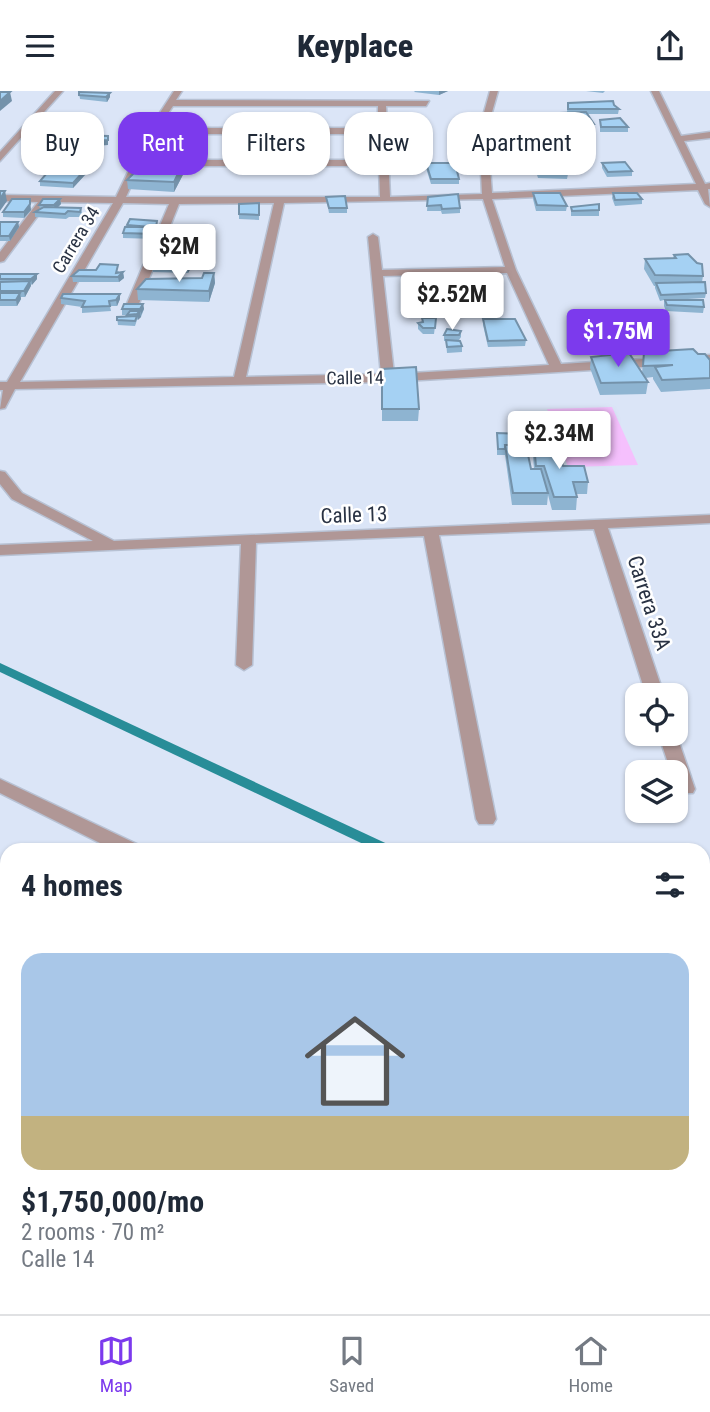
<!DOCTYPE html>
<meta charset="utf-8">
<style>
body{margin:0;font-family:"Roboto Condensed",sans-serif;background:#f2f2f3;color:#1f2937;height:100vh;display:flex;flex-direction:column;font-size:26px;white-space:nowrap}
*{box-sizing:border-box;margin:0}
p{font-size:23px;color:#747a83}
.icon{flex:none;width:38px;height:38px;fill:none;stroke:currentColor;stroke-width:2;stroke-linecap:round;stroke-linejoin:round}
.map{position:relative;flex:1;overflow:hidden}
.sheet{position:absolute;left:0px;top:752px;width:710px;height:471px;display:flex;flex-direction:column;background:#fff;border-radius:21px 21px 0 0;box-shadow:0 2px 5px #0004}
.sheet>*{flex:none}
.banner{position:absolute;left:21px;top:21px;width:668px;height:63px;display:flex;gap:14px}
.fabs{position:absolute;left:625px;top:592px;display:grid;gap:14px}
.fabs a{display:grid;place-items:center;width:63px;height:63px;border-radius:14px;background:#fff;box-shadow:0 2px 5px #0004;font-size:35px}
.price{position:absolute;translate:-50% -60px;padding:0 16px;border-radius:7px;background:#fff;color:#222;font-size:23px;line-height:46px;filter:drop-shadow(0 2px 4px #0008)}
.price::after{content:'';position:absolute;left:50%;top:42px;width:21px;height:16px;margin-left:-10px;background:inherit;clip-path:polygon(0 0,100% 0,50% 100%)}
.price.on{background:#7c3aed;color:#fff}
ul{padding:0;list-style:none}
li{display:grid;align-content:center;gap:14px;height:371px;padding:0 21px}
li+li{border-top:2px solid #e0e1e3}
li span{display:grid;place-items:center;height:217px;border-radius:21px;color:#555}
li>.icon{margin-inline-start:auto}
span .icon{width:126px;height:126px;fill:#fffc;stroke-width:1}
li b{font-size:30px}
h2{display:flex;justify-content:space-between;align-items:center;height:84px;padding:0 21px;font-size:30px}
.chip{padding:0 24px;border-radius:21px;background:#fff;box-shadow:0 2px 5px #0004;font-size:24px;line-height:63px}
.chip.on{background:#7c3aed;color:#fff}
header{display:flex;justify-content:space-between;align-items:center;height:91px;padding:0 21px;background:#fff;font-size:32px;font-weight:800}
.dock{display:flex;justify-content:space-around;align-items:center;height:98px;border-top:2px solid #e0e1e3;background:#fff;font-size:19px;color:#747a83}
.dock a{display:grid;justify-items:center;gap:4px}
.dock .on{color:#7c3aed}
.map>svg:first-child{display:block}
</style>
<header><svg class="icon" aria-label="menu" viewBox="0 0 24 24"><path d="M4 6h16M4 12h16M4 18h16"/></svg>Keyplace<svg class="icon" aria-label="share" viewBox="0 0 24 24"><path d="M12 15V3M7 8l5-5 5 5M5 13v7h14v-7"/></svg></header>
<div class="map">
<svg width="710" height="1223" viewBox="0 0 710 1223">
<rect width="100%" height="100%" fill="#dbe5f7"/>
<path fill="#f5c0fd" d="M612 316 638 374 568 376 547 318Z"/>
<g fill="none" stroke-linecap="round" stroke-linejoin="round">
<g fill="#288d98" fill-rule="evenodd">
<path d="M0 572 396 757 398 760H378L0 581Z"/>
<path d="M704 900 710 902V915L704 913Z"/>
</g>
<defs>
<g id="street">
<path d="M55 0H63L0 70V61Z"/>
<path d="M174 0H182L176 9 429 10 426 15H386L390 106 482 103 479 39 490 0H498L487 39 492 102 696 93 651 0H659L681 45 710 41V47L684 50 705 93 710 92V98H708L710 116 705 113 698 99 492 108 516 179 561 273 710 264V272L388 291 15 298 5 317 0 318 3 299H0V291H7L113 112 48 111 4 170 0 171V161L38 111 0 110V104L116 106 148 40ZM173 15H378V37H158ZM155 43H379V69H143ZM140 75H379L380 106H126ZM483 108 505 176 382 179 378 146 373 143 368 146 381 283 246 286 284 112ZM123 112 169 113 126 215 132 218 138 215 179 113 274 112 234 286 20 291ZM507 182 549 274 394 283 383 185Z"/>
<path d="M0 380 5 381 22 402 114 450 710 424V432L608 437 664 604H646L594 438 439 444 496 728 493 733H479L476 728 424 445 256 452 252 574 244 579 236 574 241 453 0 464V454L93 450 12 408 0 393Z"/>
<path d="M658 642H676L695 698 693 702H679L676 695V681H671Z"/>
<path d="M0 688 141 755 144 760H116L0 702Z"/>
<path d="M704 1026 710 1028V1049L704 1047Z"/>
</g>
</defs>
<use href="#street" stroke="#b7c1d3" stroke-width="3"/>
<use href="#street" fill="#b09796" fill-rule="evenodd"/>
</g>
<g fill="#8eb4d1">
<path d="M415 0H448L439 4 414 1Z"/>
<path d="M586 0H605L603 2Z"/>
<path d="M79 1 110 2V6L107 11 80 8Z"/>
<path d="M568 12 614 14 619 18 618 23H587L594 33V38H568L561 26V22L567 21Z"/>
<path d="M600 29 628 36V41H600Z"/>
<path d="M64 44V49L62 53 53 55 49 62 37 61 36 56Z"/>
<path d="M553 44 571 54 570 59H555L552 49Z"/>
<path d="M108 45V54L70 56 69 53H65L64 48Z"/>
<path d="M532 60 568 83 567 88 538 87 531 65Z"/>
<path d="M496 63 524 65V70L496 68Z"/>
<path d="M186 66 187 76 174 101 128 98 127 89 153 80Z"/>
<path d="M60 67 95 68V73L73 97 40 95V90Z"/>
<path d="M426 72 459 88V93H431L426 77Z"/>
<path d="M602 72 632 80V85L607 86 602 77Z"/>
<path d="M533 102 567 115 566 120H536L533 108Z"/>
<path d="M613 102 642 108V113L615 115 612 107Z"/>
<path d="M326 106 347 117V122H329Z"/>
<path d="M428 106 460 117V122L442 123 441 120H427Z"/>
<path d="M60 108 61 113 58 116 81 117 82 122 80 126H69L66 128 35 126V121L40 118 39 114Z"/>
<path d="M259 112V129L239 128V113Z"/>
<path d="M571 116 599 119V125H571Z"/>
<path d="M31 119 24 127 3 126V121Z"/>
<path d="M0 131H18L19 136 10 150H0Z"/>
<path d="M127 134 158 135 156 148 123 147V142L128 136Z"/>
<path d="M197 153 198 164 188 182 153 181 152 170Z"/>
<path d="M674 164 703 185 702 191 706 202 705 207 671 209 704 216 703 222 666 220 664 215V209L660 210 655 197V195H654L644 178 645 168 673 167Z"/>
<path d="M119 180 118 182 123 181 124 187 119 191H73L72 185Z"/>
<path d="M214 182 215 192 209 211 138 209 137 198 202 187Z"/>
<path d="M0 183 37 188 31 194 25 206H21V208L17 215H0Z"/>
<path d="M61 207 120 208 117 215H110L111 220 82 222V216L61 213Z"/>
<path d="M143 213 144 218 141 226 137 229 135 235 118 234 117 226H127V224H122V218Z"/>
<path d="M436 227 434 243H423L418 238V232Z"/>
<path d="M483 228 526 249 525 255 488 256 483 234Z"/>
<path d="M461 240V246L459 249 462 255V261L447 262 446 250H444V244Z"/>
<path d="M644 261 698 263 710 269V298L661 301 653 288V286L645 287 648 291 646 303 600 304 590 277 591 266 642 282Z"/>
<path d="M382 278 419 318 418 330H382Z"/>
<path d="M497 342 530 358 529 365H528L531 378H534L533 365 534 353 563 375 588 391 587 403H576L577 406 576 419H552L548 404 547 414H512L505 364H497Z"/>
<path d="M7 1115V1216H221L156 1223H0V1116Z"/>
</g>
<g fill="#7492aa">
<path d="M439 0H448L439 4Z"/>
<path d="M10 1 12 10 0 20V10Z"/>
<path d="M110 2V6L107 11 106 6Z"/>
<path d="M64 44V49L62 53 53 55 49 62V57L53 50Z"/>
<path d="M108 49V54L70 56 69 51Z"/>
<path d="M186 66 187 76 174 101V91Z"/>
<path d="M95 68V73L73 97V92Z"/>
<path d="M5 100 7 110 0 120V108Z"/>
<path d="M30 108 31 119 24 127V121Z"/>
<path d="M60 108 61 113 55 119 54 114Z"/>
<path d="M18 131 19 136 10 150 9 145Z"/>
<path d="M197 153 198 164 188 182 187 171Z"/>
<path d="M123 181 124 187 119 191 118 186Z"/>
<path d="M214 182 215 192 209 211V200Z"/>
<path d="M37 183V188L32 194 31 188Z"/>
<path d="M30 190 31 195 25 206 24 200Z"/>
<path d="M20 202 21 208 17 215 16 209Z"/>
<path d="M120 203V208L117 215 116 209Z"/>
<path d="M143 213 144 218 141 224 140 218Z"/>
<path d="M140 220 141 226 138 229 137 223Z"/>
</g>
<g fill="#a5d1f3" stroke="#7492aa" stroke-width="2">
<path d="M0 1H10L0 10Z"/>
<path d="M79 1 110 2 106 6 79 4Z"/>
<path d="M613 10 614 14 619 18H568V12Z"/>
<path d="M586 21 594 33 568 34 561 22Z"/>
<path d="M620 27 628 36H601L600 29Z"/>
<path d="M64 44 61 48 53 50 49 57 36 56 47 45Z"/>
<path d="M67 44 108 45V49L69 51 71 48H64Z"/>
<path d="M553 44 565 45 571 54H556Z"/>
<path d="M498 58 524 59V65L496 63Z"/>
<path d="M538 59 543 66 560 67 568 83 539 82 532 60Z"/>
<path d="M157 66H186L174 91 127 89 134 82 153 80Z"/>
<path d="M60 67 95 68 73 92 40 90Z"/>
<path d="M625 71 632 80 608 81 602 72Z"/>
<path d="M426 72H455L459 88H431Z"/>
<path d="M0 100H5L0 108Z"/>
<path d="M533 102H560L567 115 537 114Z"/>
<path d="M613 102H637L642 108 615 109Z"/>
<path d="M458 103 460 117 442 118 441 114 427 115 428 106Z"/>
<path d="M345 105 347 117H329L326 106Z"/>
<path d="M12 108H30V113L24 121H3Z"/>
<path d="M43 108H60L54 114H39Z"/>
<path d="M259 112V124L239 123V113Z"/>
<path d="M599 113V119L572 120 571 116Z"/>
<path d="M44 116 81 117 80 121 68 120 65 123 35 121Z"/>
<path d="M130 128 157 130 155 143 123 142 125 136H151L127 134Z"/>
<path d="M0 131H18L9 145H0Z"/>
<path d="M154 153H197L187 171 152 170Z"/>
<path d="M688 163 697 172 702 173 703 185 655 184 645 168 676 167 674 164Z"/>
<path d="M100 173 118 174 116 182 123 181 118 186 72 185 79 179H96Z"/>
<path d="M204 182H214L209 200 137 198 146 188 202 187Z"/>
<path d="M0 183H37L31 188H0Z"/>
<path d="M30 190 24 200H0V191Z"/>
<path d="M705 191 706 202 661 204 656 192Z"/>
<path d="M0 202H20L16 209H0Z"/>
<path d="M63 203H120L116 209 109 210 110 215 82 216 85 210 61 207Z"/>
<path d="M665 209H703L704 216 667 214Z"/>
<path d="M124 213H143L140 218H122Z"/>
<path d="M130 220H140L137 223 127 224Z"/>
<path d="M137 225 135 230 117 229V226Z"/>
<path d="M422 227H436L435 237H423L418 232 423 231Z"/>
<path d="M483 228H515L526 249 488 250Z"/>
<path d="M447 238 461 240 459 244H444Z"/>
<path d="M446 249 460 250 462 255 447 256Z"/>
<path d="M693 258 698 263H705L710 269V287L662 289 655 276 673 274 643 275 644 261Z"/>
<path d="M629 262 648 291 601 292 591 266Z"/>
<path d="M416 276 419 318H382V278Z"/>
<path d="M497 342 528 343 530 358H527L526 354H505V358H498Z"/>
<path d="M534 353H557L563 375H584L588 391H573L577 406H554L544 375H536Z"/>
<path d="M505 354H526L531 378H541L548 402H513Z"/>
<path d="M7 1115V1214L0 1215V1116Z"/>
</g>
<g text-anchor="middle" stroke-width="5" stroke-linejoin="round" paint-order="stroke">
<g font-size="18" fill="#293243" stroke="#fff">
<text transform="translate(76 149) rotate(-59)" y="6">Carrera 34</text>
<text transform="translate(355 287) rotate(-1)" y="6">Calle 14</text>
</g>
<g font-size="21" fill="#293243" stroke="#fff">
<text transform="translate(354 424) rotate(-2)" y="7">Calle 13</text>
<text transform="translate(649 512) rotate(72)" y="7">Carrera 33A</text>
</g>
</g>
</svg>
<div class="fabs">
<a><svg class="icon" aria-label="locate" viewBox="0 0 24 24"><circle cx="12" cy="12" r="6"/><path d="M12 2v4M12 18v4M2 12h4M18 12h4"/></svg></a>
<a><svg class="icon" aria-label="layers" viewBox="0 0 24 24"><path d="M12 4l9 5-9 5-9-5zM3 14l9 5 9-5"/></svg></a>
</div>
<b class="price" style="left:179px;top:193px">$2M</b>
<b class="price" style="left:452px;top:241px">$2.52M</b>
<b class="price on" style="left:618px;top:278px">$1.75M</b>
<b class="price" style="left:559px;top:380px">$2.34M</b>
<div class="banner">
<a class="chip">Buy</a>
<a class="chip on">Rent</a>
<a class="chip">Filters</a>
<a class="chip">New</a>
<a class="chip">Apartment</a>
</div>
<section class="sheet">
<h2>4 homes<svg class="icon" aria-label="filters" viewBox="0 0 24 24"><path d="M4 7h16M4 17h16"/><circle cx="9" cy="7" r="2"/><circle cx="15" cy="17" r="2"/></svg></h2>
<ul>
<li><span style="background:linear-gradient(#a9c7e8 75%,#c2b280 0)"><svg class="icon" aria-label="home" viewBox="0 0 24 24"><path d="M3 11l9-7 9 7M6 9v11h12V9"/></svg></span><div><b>$1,750,000/mo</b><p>2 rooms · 70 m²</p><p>Calle 14</p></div></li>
</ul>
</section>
</div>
<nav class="dock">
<a class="on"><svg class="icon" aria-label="map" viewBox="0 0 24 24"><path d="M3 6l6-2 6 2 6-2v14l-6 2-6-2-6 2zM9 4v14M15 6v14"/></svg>Map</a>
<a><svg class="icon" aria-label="saved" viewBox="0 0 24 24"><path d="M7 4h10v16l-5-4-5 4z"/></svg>Saved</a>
<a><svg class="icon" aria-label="home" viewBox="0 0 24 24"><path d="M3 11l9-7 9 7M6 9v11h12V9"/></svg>Home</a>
</nav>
